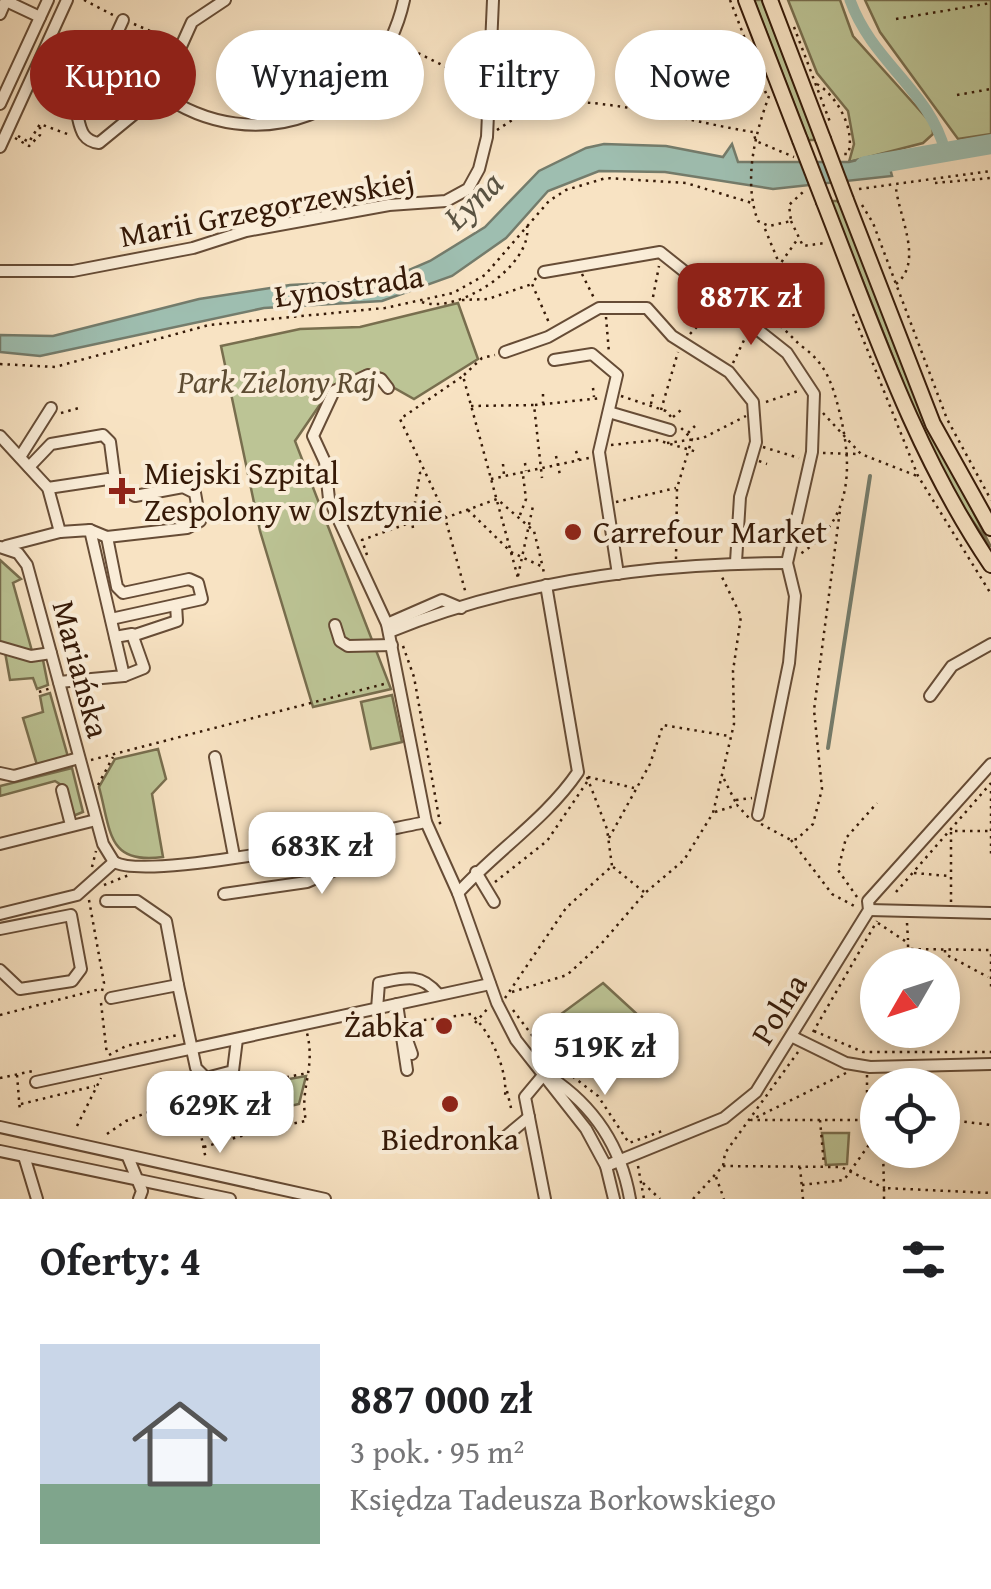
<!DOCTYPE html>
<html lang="pl">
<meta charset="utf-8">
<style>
body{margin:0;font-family:"Gentium Book Plus",serif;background:#f6f6f6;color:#202124;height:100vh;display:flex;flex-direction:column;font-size:38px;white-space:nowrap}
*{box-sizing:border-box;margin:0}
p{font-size:32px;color:#757577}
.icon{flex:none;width:55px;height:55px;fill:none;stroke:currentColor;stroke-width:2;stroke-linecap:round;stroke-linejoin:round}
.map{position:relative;height:1199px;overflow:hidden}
.sheet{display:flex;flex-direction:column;background:#fff;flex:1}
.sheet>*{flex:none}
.guide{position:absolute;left:30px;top:30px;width:932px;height:90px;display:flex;gap:20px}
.needle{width:65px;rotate:231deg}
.fabs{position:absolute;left:860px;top:948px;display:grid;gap:20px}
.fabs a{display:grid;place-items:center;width:100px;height:100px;border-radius:50%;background:#fff;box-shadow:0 5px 15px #0003;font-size:50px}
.price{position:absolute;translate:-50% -85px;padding:0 22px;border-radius:20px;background:#fff;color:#222;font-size:32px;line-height:65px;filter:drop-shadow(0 2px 5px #0008)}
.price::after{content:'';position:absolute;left:50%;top:60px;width:30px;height:22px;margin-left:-15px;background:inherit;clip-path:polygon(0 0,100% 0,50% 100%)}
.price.current{background:#8f2418;color:#fff}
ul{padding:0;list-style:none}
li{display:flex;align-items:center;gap:30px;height:250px;padding:0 40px}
li span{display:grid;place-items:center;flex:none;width:280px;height:200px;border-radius:0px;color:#555}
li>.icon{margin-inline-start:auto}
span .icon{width:120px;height:120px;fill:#fffc;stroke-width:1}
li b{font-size:42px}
h2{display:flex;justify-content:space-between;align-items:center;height:120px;padding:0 40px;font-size:42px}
.tag{padding:0 35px;border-radius:45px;background:#fff;box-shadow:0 5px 15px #0003;font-size:35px;line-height:90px}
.tag.current{background:#8f2418;color:#fff}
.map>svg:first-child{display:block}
</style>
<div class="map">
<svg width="991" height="1199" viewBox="0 0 991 1199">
<rect width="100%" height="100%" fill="#f8e3c3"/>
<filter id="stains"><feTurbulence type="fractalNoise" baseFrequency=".002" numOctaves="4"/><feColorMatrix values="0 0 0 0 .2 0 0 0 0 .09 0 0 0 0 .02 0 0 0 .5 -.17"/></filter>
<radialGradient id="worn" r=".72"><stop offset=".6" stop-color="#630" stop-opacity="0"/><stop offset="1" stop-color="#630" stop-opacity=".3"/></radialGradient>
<g fill="#bcc495" stroke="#786e4e" stroke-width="2.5">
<path d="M754 0H762L816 140H808Z"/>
<path d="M788 0H840L853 36 932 124 933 134 923 143 849 162 854 144 848 111 817 73Z"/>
<path d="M865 0H991V134L958 139 880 32Z"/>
<path d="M831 201H839L918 403 991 547 949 487 931 453Z"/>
<path d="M458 303 478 359 414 399 364 371 330 390 295 441 391 689 313 707 260 531 221 346 300 329 360 327Z"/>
<path d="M0 560 21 579 13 583 32 651 0 644Z"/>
<path d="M5 652 43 660 48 685 37 689 33 678 10 680Z"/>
<path d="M50 693 68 757 37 765 23 718 43 712 40 696Z"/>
<path d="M392 695 402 742 371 749 361 702Z"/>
<path d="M158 749 166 779 152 794 163 857C107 865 111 831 99 787L115 759Z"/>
<path d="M72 768 83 812 73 816 66 788 55 781 0 796V786Z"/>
<path d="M603 983 639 1016 602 1048 592 1049 557 1017Z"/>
<path d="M306 1076 299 1104 273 1110 266 1083Z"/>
<path d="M822 1133H849L847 1164 826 1165Z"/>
</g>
<path fill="#9ebeb0" stroke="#747c6c" stroke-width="2.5" d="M604 144 666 146 723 157 732 144 738 162H849L886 153 892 176 773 189 665 172 599 171 548 191 506 238 452 276 382 301 264 308 40 356 0 352V335L53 336 199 299 290 285 386 280 430 261 485 227 539 171 586 148Z"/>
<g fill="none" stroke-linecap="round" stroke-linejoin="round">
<path stroke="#747c6c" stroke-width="4" d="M828 748 870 476"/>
<path stroke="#9ebeb0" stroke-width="11" d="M850 0C872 62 930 91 945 151"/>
<path stroke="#9ebeb0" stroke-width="20" d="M865 166 991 144"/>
<defs>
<g id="minor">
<path d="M225 0 192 22 160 93C255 161 379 115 404 0"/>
<path d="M6 1 40 17"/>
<path d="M0 14 6 0"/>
<path d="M123 20 78 118C81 132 84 141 99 143L160 93"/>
<path d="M0 104 48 0"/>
<path d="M0 147 67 0"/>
<path d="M0 271H73L193 248 246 231 389 205 446 201 468 189 479 169 487 137 493 0"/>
<path d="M544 272 660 252 787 353 814 394 812 452 787 563 795 596 789 663 758 815"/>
<path d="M505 352 548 337 599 308H647L672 336 729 372 753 402 756 442 740 497 736 562"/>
<path d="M554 360 592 354 617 375 599 452 618 574"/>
<path d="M388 388 381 379 368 375 334 391 313 436 325 462 329 499 387 624 426 822 458 893 497 1003 516 1040 586 1129 606 1166 614 1199"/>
<path d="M612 413 670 430"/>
<path d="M0 436 48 488 60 532 90 530 124 676 59 682"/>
<path d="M20 457 51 408"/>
<path d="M29 467 51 444 103 435 110 442 115 480"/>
<path d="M48 488 108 479 135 496 183 487 195 493 200 521 187 528 107 537 90 530"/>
<path d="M107 537 117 587 123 593 189 579 198 583 202 599 111 619"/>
<path d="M6 546 60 532"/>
<path d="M0 547 18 553 27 565 103 844 114 862"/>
<path d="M387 624 442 600 461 608"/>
<path d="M335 625 340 641 348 646 392 645"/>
<path d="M389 632C515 581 652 563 787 563"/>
<path d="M135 635 177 621 176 605"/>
<path d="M115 637 132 634 144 668 124 676"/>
<path d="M0 647 31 656 51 653"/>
<path d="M930 696 952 666 991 644"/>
<path d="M215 757 234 856"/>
<path d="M0 773 14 776 79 758"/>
<path d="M62 790 71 825"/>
<path d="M0 844 96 820"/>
<path d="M114 862C150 882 374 832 426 822"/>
<path d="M476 872 494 902"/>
<path d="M458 893C496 851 546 819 578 772L546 585"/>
<path d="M224 894 307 882 358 860 356 835"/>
<path d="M106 901H137L166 921 178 985"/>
<path d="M869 910 991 913"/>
<path d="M0 914 77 895 114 862"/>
<path d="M0 929 71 915 81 969 72 981 20 989 0 970"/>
<path d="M111 998 178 985 196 1068 206 1078 233 1071 237 1039"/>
<path d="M397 1004 407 1070"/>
<path d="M377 1009 379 983C404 978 420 972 438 994"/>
<path d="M401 1023 412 1054"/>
<path d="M793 1037 846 1063 870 1067 991 1064"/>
<path d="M545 1073 525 1097 545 1199"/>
<path d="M550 1077C594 1106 621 1147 630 1199"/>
<path d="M36 1082 490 984"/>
<path d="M0 1127 325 1199"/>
<path d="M498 1143 529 1117"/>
<path d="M0 1151 230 1199"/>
<path d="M24 1156 37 1199"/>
<path d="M128 1157 142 1191 139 1199"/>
<path d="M606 1166 724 1118 756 1092 869 910 868 901 991 764"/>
</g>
<g id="major">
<path d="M746 0 800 140"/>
<path d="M770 0 823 139"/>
<path d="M846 200 933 424 991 528"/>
<path d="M824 202C873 327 915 453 991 565"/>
</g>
</defs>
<use href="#minor" stroke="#664c36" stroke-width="14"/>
<use href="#major" stroke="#351907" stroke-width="18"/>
<g stroke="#351907" stroke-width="2.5" stroke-dasharray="2.5 5" stroke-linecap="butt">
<path d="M84 0 113 15"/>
<path d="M730 0 767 96"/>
<path d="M896 19 991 3"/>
<path d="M134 24 173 41"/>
<path d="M794 27 830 122"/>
<path d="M398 43 480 84"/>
<path d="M817 84C837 96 856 130 848 154H841"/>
<path d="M957 95 991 89"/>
<path d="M769 96C755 134 743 181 758 221L769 226 791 221 789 205 803 192"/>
<path d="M497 130C512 120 527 110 545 105 588 92 704 125 753 132L756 141 794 157"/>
<path d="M18 136 29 142 40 124 70 135"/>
<path d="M15 138 29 146 40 135V126"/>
<path d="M935 183 991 178"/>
<path d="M859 189 991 171"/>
<path d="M862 205 873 223 947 419 991 500"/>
<path d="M791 221 803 246 825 243"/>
<path d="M765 229 779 263"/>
<path d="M582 274 594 298"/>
<path d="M536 278 532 284 550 325"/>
<path d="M896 284C924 262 899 217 896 188"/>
<path d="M653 297 659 266"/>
<path d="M462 300 488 299 532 284"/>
<path d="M422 302C457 315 533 266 527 226"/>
<path d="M747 311 797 240"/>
<path d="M853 314 918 476 991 594"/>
<path d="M606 317 609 353"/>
<path d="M759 319C782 320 788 336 804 348 827 365 833 386 840 414 853 468 852 521 800 554"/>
<path d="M690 334 715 308"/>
<path d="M733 363 747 334"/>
<path d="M0 364 55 367 209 325 385 308 453 293 485 275 549 201 566 190 606 178 686 183 752 203"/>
<path d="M464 375 482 358 495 355"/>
<path d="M593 388 594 397"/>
<path d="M543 394V403"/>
<path d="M621 396 666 411 672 418"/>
<path d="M766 402 801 390"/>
<path d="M651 404 653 394"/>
<path d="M535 405 602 398"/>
<path d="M471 406 534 405 542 478"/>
<path d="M661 410 678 352"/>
<path d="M61 413 79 408"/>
<path d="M823 413 861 454 917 476"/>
<path d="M673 417 681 410"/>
<path d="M688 433 695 426"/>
<path d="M667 443 703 438 746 416"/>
<path d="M611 445 657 440 697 452"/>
<path d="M763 447 799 458"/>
<path d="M576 451 579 460"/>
<path d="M823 453 860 454"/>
<path d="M556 456 560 475"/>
<path d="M759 461 767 464"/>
<path d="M525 463 526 471"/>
<path d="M503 464 504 475"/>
<path d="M491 479 589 458"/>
<path d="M616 502 676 488"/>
<path d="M443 510 400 419 463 376 518 578"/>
<path d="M468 510 511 552 543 567 544 575"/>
<path d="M520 515 526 499 523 475"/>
<path d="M418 518 414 508 420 473 426 472"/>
<path d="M445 518 497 499 534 531 542 564"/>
<path d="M413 528 412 522 443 510 466 594"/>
<path d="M367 555 362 540 412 522"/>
<path d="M676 559 677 488 692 439 681 428"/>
<path d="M518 576 533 506"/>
<path d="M403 646 414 677 441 829"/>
<path d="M39 692 51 688"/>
<path d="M91 760 388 683"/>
<path d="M587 777 607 829 612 866"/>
<path d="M588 777 634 788"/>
<path d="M724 779 736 803"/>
<path d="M98 785 113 757"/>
<path d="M991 791V855"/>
<path d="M736 800 752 798"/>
<path d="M715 812 737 805 749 818"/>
<path d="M761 824 791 840 797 839 813 824 822 789 814 710 840 510"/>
<path d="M609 838 650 764 663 725 729 736"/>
<path d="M791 840 832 894 858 908"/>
<path d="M92 867 96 851"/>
<path d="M914 873 949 876"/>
<path d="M495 882 547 841 587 782"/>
<path d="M104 885 129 875"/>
<path d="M896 892 991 783"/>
<path d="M857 897 838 870 846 838 877 803"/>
<path d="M89 900 104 983 101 995"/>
<path d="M951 902V831H991"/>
<path d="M878 923 908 943V949L991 950"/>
<path d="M907 923 908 940"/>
<path d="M945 950V954L988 977"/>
<path d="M908 951V965"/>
<path d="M991 954V987"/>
<path d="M512 992 567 975 602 943 645 893 684 860 713 813 734 724 733 671 741 616 721 575"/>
<path d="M505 998 566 908 612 866 644 892"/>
<path d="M101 1003 107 1055"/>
<path d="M513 1010 550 1059 598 1096 629 1143 665 1130"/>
<path d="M0 1015 100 989"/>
<path d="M409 1022 471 1014C490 1031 508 1070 505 1096"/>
<path d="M475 1023 489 1007"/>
<path d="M908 1030 909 1052"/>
<path d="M814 1031 863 1052H991"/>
<path d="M813 1032 877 921"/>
<path d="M109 1055 126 1046 178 1035"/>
<path d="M846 1073 751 1120H878"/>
<path d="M17 1075 20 1112"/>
<path d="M867 1075V1117"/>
<path d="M0 1078 33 1071"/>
<path d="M257 1083 308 1073"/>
<path d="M507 1091 511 1108"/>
<path d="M193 1094 206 1160"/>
<path d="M21 1104 95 1086"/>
<path d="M942 1119 991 1125"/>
<path d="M820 1120 824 1165"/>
<path d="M77 1126 101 1078"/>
<path d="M265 1129 306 1121C299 1089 316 1069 307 1033"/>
<path d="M107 1134 126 1121 193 1094 189 1076"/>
<path d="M204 1147 265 1129 255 1083 240 1079"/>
<path d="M638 1166 644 1199"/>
<path d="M723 1166 841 1167 884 1188 883 1150"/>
<path d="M800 1167 803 1199"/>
<path d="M716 1177 724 1199"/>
<path d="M643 1183 660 1199"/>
<path d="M802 1185 844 1180 878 1132"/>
<path d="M693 1199 723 1166 725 1153 798 1052"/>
<path d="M884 1199V1188L991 1193"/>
</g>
<use href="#minor" stroke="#faedd8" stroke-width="10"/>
<use href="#major" stroke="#f8e3c3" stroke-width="14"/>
<defs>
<g id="major-bridge">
<path d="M823 139 846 200"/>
<path d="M800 140 824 202"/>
</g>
</defs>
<use href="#major-bridge" stroke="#351907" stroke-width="18" stroke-linecap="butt"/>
<use href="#major-bridge" stroke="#f8e3c3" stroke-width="14"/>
</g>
<g fill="#8f2418" stroke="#faedd8" stroke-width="4">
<path d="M117 476h10v10h10v10h-10v10h-10v-10h-10v-10h10z"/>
<circle cx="573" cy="532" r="10"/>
<circle cx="444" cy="1026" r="10"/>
<circle cx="450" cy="1104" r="10"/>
</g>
<g text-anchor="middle" stroke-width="8" stroke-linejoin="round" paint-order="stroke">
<g font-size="32" fill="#351907" stroke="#faedd8">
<text transform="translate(267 208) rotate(-11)" y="11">Marii Grzegorzewskiej</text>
<text transform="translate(349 286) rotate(-8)" y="11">Łynostrada</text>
<text transform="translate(81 669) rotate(75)" y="11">Mariańska</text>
<text transform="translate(779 1009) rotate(-58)" y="11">Polna</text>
</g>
<g font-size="32" font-style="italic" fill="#5e4c32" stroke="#faedd8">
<text x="277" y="393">Park Zielony Raj</text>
</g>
<g font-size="32" fill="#351907" stroke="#faedd8" text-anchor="start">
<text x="144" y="484">Miejski Szpital<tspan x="144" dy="37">Zespolony w Olsztynie</tspan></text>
<text x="593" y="543">Carrefour Market</text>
<text x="424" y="1037" text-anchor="end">Żabka</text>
<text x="450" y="1150" text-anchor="middle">Biedronka</text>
</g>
<g font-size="35" font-style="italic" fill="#5a5342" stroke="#faedd8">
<text transform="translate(473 200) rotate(-44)" y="12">Łyna</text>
</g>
</g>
<rect width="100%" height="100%" filter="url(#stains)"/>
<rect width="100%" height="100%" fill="url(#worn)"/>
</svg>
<div class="fabs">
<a><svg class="needle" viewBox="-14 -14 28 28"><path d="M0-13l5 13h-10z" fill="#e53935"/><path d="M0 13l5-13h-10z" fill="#757577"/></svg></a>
<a><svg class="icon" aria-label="locate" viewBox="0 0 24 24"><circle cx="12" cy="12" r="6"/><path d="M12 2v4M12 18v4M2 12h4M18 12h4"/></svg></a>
</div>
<b class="price current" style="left:751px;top:348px">887K zł</b>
<b class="price" style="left:322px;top:897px">683K zł</b>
<b class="price" style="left:605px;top:1098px">519K zł</b>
<b class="price" style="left:220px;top:1156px">629K zł</b>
<div class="guide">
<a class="tag current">Kupno</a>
<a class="tag">Wynajem</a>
<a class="tag">Filtry</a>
<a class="tag">Nowe</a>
</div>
</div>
<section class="sheet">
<h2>Oferty: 4<svg class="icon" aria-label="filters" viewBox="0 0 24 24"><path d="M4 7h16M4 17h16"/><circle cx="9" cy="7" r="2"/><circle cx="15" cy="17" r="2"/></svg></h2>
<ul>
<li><span style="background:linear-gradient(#c9d6e8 70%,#7fa58c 0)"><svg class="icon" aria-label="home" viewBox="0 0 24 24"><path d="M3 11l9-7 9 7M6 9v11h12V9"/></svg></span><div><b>887 000 zł</b><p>3 pok. · 95 m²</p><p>Księdza Tadeusza Borkowskiego</p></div></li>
</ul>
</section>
